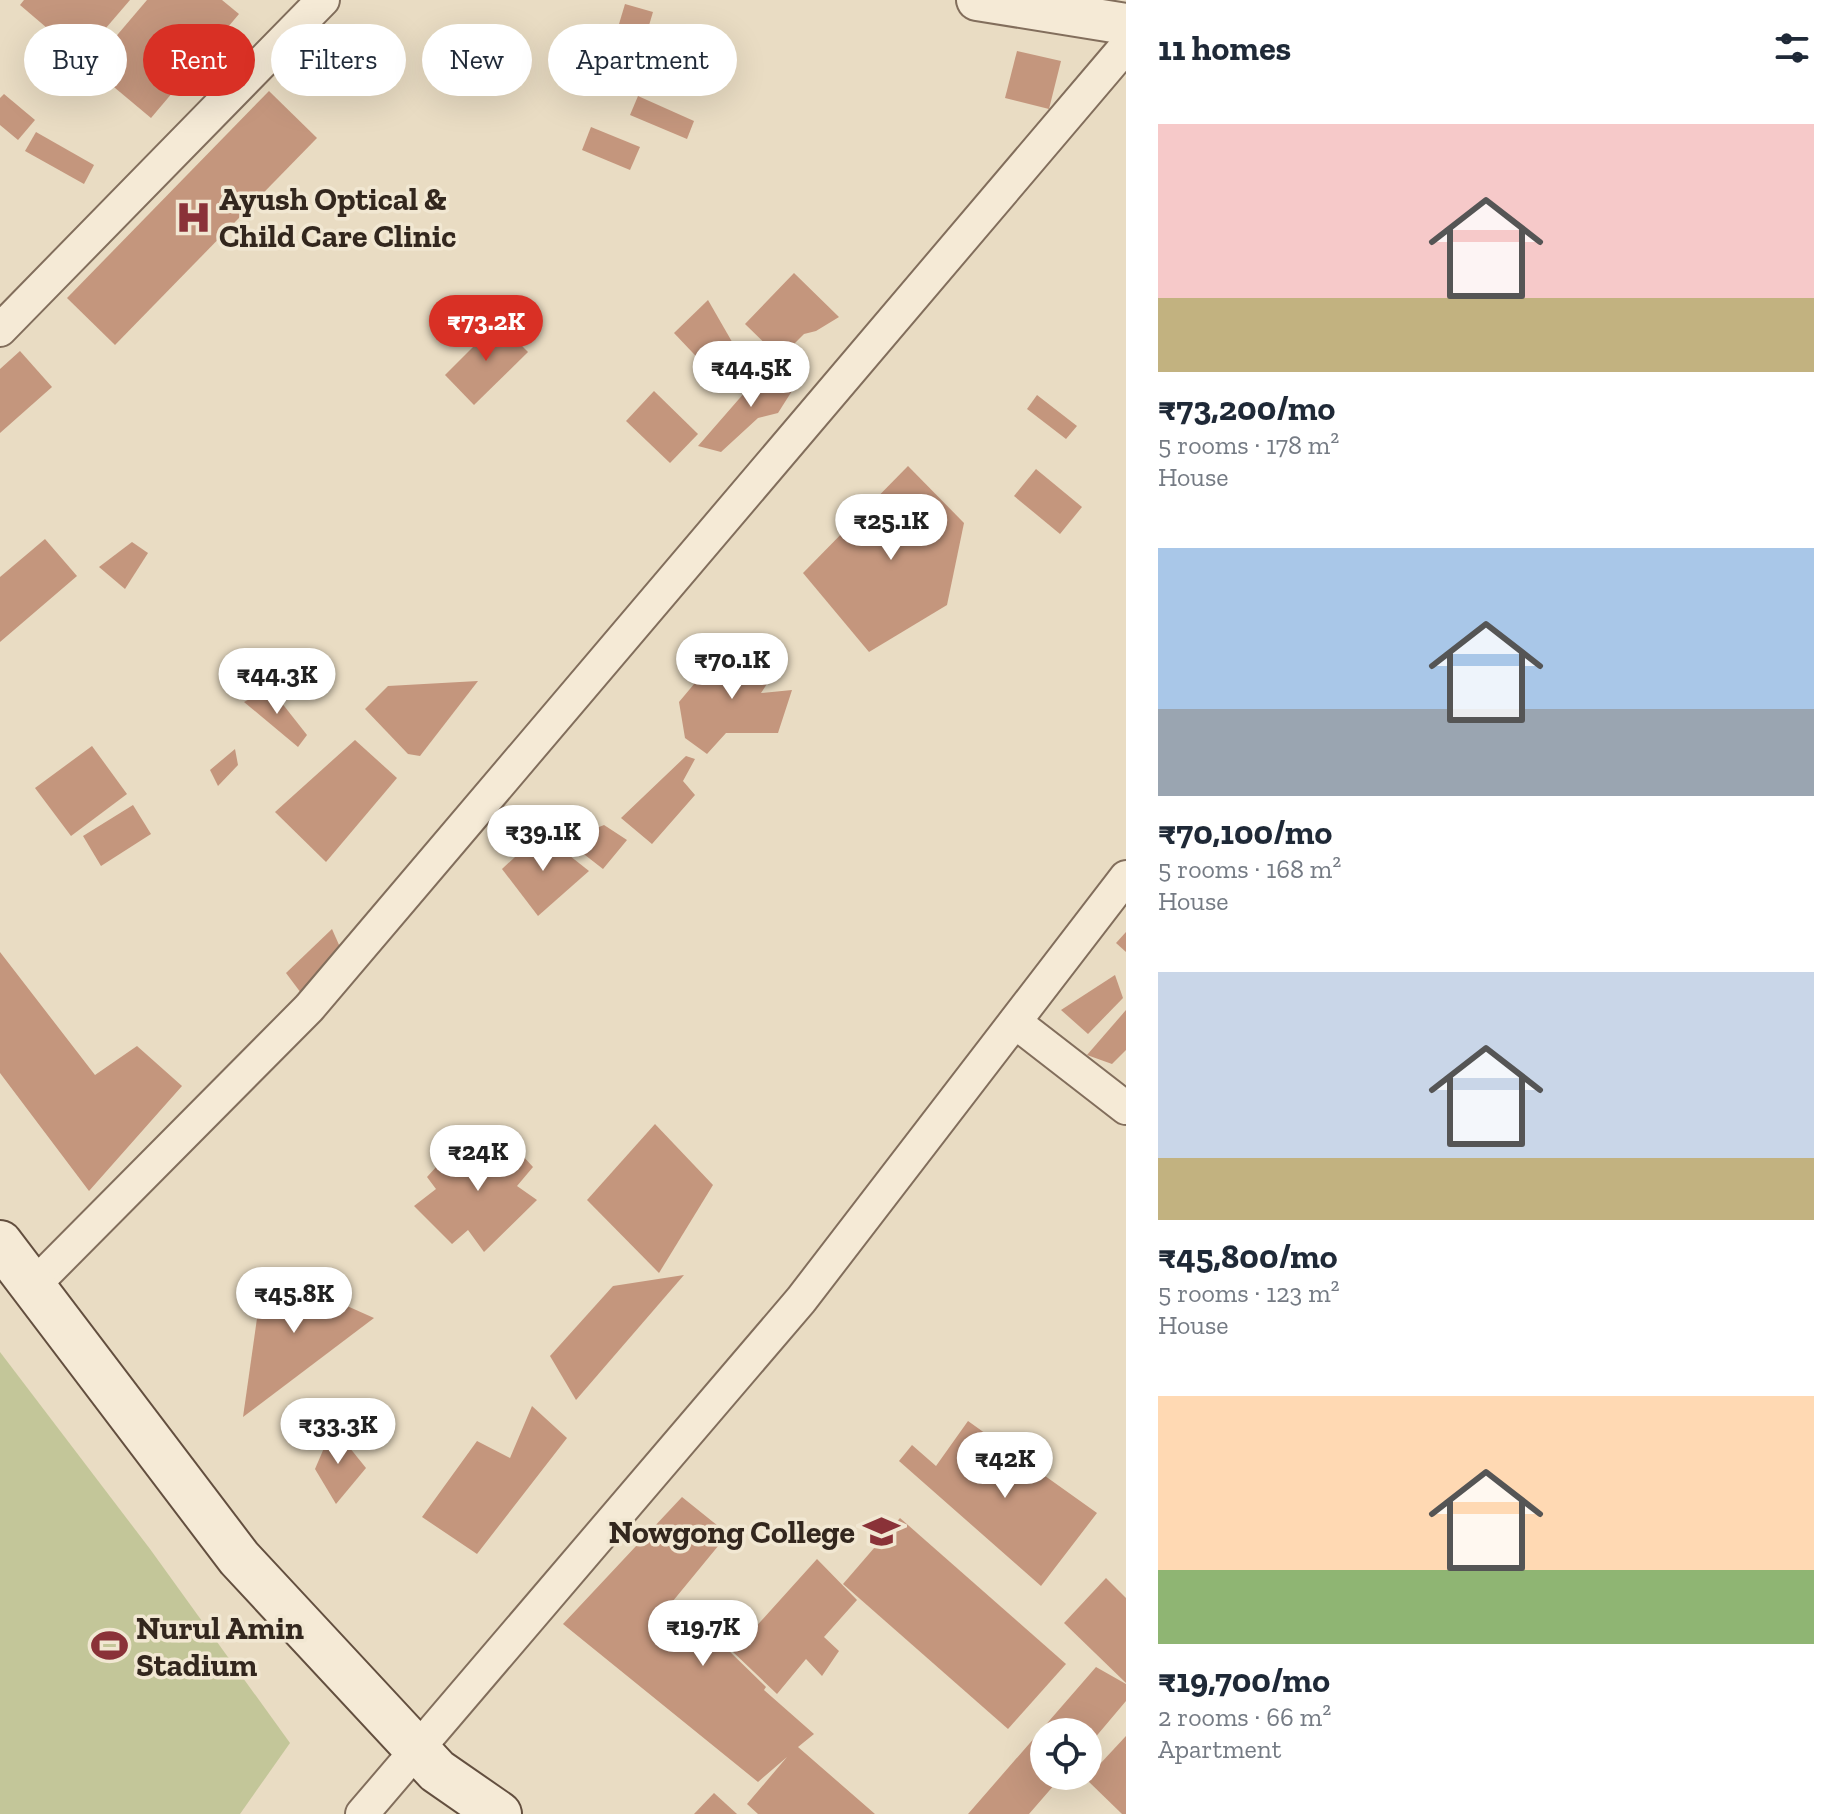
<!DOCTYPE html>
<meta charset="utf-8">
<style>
body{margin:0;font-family:"Zilla Slab",serif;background:#f6f6f7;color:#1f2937;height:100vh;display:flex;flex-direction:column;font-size:30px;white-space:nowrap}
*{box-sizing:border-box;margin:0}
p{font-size:26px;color:#747a83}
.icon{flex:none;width:44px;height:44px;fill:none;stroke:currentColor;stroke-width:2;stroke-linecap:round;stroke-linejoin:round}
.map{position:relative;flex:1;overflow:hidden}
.drawer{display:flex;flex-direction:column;background:#fff;width:720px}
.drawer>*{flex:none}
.hud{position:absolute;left:24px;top:24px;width:760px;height:72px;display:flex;gap:16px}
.fabs{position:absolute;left:1030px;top:1718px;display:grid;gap:16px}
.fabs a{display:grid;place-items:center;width:72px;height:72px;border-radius:50%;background:#fff;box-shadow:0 8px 32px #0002;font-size:40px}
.price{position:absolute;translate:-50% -68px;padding:0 18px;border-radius:28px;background:#fff;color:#222;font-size:26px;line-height:52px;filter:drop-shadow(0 2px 4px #0008)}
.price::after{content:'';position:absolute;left:50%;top:48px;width:24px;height:18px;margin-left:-12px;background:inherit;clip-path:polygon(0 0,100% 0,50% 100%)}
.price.active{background:#d93025;color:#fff}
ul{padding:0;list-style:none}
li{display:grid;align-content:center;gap:16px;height:424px;padding:0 32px}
li span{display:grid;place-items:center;height:248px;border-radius:0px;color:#555}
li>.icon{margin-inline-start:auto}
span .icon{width:144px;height:144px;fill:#fffc;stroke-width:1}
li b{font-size:34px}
h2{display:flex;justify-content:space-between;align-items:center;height:96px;padding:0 32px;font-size:34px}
.chip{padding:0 28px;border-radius:36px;background:#fff;box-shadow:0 8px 32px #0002;font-size:28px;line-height:72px}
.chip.active{background:#d93025;color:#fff}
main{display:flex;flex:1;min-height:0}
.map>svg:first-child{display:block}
</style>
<main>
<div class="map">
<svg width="1126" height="1814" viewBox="0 0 1126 1814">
<rect width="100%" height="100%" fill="#e9dcc3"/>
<path fill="#c3c699" d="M0 1352 150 1549 290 1743 240 1814H0Z"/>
<g fill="#c4967d">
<path d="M24 0H130L81 57 20 5Z"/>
<path d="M147 0H222L239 14 151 118 90 67Z"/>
<path d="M625 4 653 12 647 32 619 24Z"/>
<path d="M1017 51 1061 61 1049 109 1005 98Z"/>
<path d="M269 91 317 138 115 345 67 298Z"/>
<path d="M4 94 35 120 18 140 0 125V98Z"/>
<path d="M638 96 694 121 687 139 630 115Z"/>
<path d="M591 127 640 147 630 170 582 150Z"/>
<path d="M36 132 94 165 84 184 25 151Z"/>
<path d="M794 273 839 317 816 331 804 334 780 358 745 324Z"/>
<path d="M708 300 735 347 710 371 674 333Z"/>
<path d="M498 322 528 352 474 405 445 375Z"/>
<path d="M744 342H749L764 358 741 388 721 369Z"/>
<path d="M20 351 52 387 0 433V369Z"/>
<path d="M766 368 779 377 783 370 797 383 778 413 758 418 721 452 698 446Z"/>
<path d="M654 391 698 434 670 463 626 421Z"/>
<path d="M1037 395 1077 426 1066 439 1027 409Z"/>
<path d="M908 466 964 523 947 605 869 652 803 573Z"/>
<path d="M1036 469 1082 507 1060 534 1014 496Z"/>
<path d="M45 539 77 576 0 642V577Z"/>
<path d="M132 542 148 553 125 589 99 567Z"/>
<path d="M745 647 776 670 761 693 792 690 778 733H726L707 754 685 738 679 702 715 659Z"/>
<path d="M478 681 420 756 408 754 365 709 388 686Z"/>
<path d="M270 688 307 735 298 747 244 702Z"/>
<path d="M355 740 397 778 326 862 275 812Z"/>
<path d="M92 746 127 794 71 836 35 788Z"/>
<path d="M235 749 238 765 218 786 210 770Z"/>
<path d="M686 756 695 759 683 781 695 795 652 844 621 818Z"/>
<path d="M133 805 151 834 101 866 83 836Z"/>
<path d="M569 817 589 831 604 825 627 840 603 869 553 830Z"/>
<path d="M541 833 589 871 538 916 502 869Z"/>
<path d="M332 929 347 963 304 997 286 973Z"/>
<path d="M1126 932V952L1116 943Z"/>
<path d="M0 952 95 1075 137 1046 182 1086 89 1191 0 1073Z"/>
<path d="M1115 975 1123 998 1088 1034 1061 1010Z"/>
<path d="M1126 1010V1050L1112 1064 1087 1055Z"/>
<path d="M655 1124 713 1185 659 1273 587 1200Z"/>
<path d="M501 1132 533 1167 517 1186 537 1200 484 1252 468 1230 452 1244 414 1206 436 1189 427 1177 458 1143 475 1161Z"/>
<path d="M264 1269 374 1318 243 1417Z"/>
<path d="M684 1275 576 1400 550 1356 613 1286Z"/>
<path d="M532 1406 567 1438 477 1554 422 1517 477 1441 510 1458Z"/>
<path d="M968 1421 1097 1513 1041 1586 899 1461 912 1445 936 1466Z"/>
<path d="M333 1427 366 1468 336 1504 315 1469Z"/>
<path d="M682 1497 728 1534 668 1607 720 1652 725 1647 766 1687 764 1690 814 1734 798 1747 875 1814H758L747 1804 787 1757 758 1782 563 1624Z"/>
<path d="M900 1518 1066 1664 1008 1729 843 1584Z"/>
<path d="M817 1559 857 1600 824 1637 839 1651 822 1676 806 1659 777 1694 733 1652Z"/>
<path d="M1106 1578 1126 1598V1683L1064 1623Z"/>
<path d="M1096 1667 1126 1684V1701L1088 1746V1732H1044V1776H1062L1029 1814H968Z"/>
<path d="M1126 1736V1814H1122L1086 1779Z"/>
<path d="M714 1793 737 1814H694Z"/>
</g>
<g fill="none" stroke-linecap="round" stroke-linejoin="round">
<defs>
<g id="minor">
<path d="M0 330 323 0"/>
<path d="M1015 1022 1126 1108"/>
<path d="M33 1286 309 1008 1126 46"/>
<path d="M362 1814 801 1300 1126 877"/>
</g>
<path id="tertiary" d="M977 0 1126 24"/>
<path id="secondary" d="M0 1243 239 1558 437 1771 499 1814"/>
</defs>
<use href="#minor" stroke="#826e5c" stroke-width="36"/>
<use href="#tertiary" stroke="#826e5c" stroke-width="44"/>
<use href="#secondary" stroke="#634f3f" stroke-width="48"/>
<use href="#minor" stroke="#f5ead6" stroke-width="32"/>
<use href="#tertiary" stroke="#f5ead6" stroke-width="40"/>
<use href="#secondary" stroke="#f5ead6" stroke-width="44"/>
</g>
<defs>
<symbol id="hospital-bare" viewBox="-9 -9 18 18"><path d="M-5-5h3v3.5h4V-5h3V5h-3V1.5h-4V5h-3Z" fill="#8a3238" stroke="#f1e7d2" stroke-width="2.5" paint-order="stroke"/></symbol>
<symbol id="university-bare" viewBox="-9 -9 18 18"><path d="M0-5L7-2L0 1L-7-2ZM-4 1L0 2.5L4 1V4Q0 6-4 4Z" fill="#8a3238" stroke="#f1e7d2" stroke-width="2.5" paint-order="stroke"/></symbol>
<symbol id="stadium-bare" viewBox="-9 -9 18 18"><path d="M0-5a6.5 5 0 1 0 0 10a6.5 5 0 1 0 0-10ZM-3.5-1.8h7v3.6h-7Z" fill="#8a3238" stroke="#f1e7d2" stroke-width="2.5" paint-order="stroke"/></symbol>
</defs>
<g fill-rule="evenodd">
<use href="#hospital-bare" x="168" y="192" width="51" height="51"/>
<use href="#university-bare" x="856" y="1506" width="51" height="51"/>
<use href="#stadium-bare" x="84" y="1620" width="51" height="51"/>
</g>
<g text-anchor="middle" stroke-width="7" stroke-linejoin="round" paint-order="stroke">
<g font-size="32" font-weight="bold" fill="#33271e" stroke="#f1e7d2" text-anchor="start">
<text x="219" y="210">Ayush Optical &amp;<tspan x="219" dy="37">Child Care Clinic</tspan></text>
<text x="855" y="1543" text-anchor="end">Nowgong College</text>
<text x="136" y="1639">Nurul Amin<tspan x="136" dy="37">Stadium</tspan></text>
</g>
</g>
</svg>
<div class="fabs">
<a><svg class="icon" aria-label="locate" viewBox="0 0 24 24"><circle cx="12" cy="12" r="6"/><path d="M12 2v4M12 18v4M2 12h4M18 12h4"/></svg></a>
</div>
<b class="price active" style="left:486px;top:363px">₹73.2K</b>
<b class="price" style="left:751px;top:409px">₹44.5K</b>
<b class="price" style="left:891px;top:562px">₹25.1K</b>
<b class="price" style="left:732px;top:701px">₹70.1K</b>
<b class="price" style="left:277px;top:716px">₹44.3K</b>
<b class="price" style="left:543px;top:873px">₹39.1K</b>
<b class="price" style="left:478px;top:1193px">₹24K</b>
<b class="price" style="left:294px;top:1335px">₹45.8K</b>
<b class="price" style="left:338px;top:1466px">₹33.3K</b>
<b class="price" style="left:1005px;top:1500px">₹42K</b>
<b class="price" style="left:703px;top:1668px">₹19.7K</b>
<div class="hud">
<a class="chip">Buy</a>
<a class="chip active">Rent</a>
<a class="chip">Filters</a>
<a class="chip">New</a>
<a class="chip">Apartment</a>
</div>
</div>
<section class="drawer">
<h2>11 homes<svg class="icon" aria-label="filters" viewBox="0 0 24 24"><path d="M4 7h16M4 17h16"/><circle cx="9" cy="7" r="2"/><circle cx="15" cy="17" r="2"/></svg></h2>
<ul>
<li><span style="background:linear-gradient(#f6c9c9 70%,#c2b280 0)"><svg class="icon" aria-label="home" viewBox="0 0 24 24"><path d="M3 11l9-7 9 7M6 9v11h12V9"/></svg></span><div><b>₹73,200/mo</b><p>5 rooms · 178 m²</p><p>House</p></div></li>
<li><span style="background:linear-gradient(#a9c7e8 65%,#9aa5b1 0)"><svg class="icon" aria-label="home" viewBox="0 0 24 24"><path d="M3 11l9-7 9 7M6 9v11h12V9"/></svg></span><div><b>₹70,100/mo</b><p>5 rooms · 168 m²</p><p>House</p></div></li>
<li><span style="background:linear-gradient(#c9d6e8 75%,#c2b280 0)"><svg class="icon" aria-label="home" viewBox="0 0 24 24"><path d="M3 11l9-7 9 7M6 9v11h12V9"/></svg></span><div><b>₹45,800/mo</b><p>5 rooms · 123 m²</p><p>House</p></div></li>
<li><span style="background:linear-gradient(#ffd9b3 70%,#8fb573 0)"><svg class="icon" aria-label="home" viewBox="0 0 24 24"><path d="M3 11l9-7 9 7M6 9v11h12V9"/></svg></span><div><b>₹19,700/mo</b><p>2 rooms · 66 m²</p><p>Apartment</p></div></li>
</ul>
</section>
</main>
